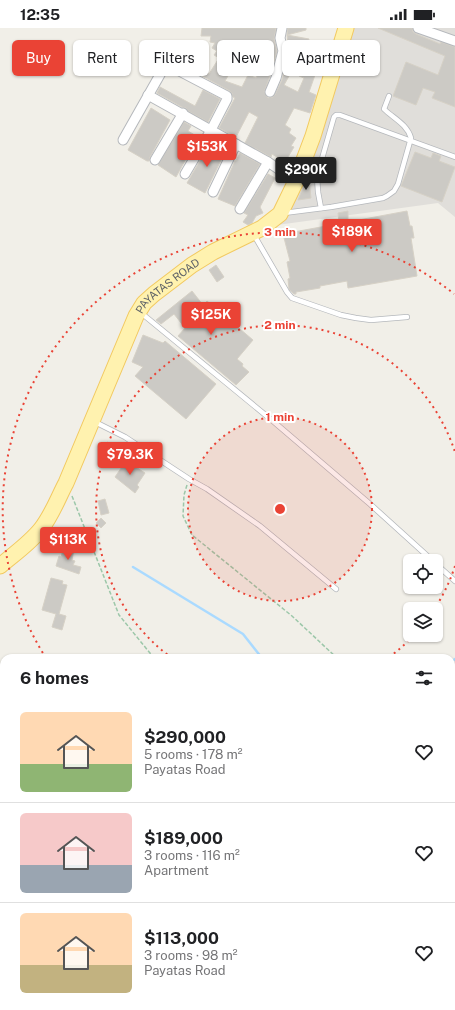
<!DOCTYPE html>
<meta charset="utf-8">
<style>
body{margin:0;font-family:"Public Sans",sans-serif;background:#f6f6f6;color:#202124;height:100vh;display:flex;flex-direction:column;font-size:15px;white-space:nowrap}
*{box-sizing:border-box;margin:0}
p{font-size:13px;color:#757577}
.icon{flex:none;width:22px;height:22px;fill:none;stroke:currentColor;stroke-width:2;stroke-linecap:round;stroke-linejoin:round}
.map{position:relative;flex:1;overflow:hidden}
.sheet{position:absolute;left:0px;top:626px;width:455px;height:356px;display:flex;flex-direction:column;background:#fff;border-radius:12px 12px 0 0;box-shadow:0 1px 3px #0004}
.sheet>*{flex:none}
.top-card{position:absolute;left:12px;top:12px;width:431px;height:36px;display:flex;gap:8px}
.tools{position:absolute;left:403px;top:526px;display:grid;gap:8px}
.tools a{display:grid;place-items:center;width:40px;height:40px;border-radius:6px;background:#fff;box-shadow:0 1px 3px #0004;font-size:20px}
.price{position:absolute;translate:-50% -34px;padding:0 9px;border-radius:4px;background:#ea4335;color:#fff;font-size:13px;line-height:26px;filter:drop-shadow(0 1px 2px #0008)}
.price::after{content:'';position:absolute;left:50%;top:24px;width:12px;height:9px;margin-left:-6px;background:inherit;clip-path:polygon(0 0,100% 0,50% 100%)}
.price.on{background:#222;color:#fff}
ul{padding:0;list-style:none}
li{display:flex;align-items:center;gap:12px;height:100px;padding:0 20px}
li+li{border-top:1px solid #e0e0e0}
li span{display:grid;place-items:center;flex:none;width:112px;height:80px;border-radius:6px;color:#555}
li>.icon{margin-inline-start:auto}
span .icon{width:48px;height:48px;fill:#fffc;stroke-width:1}
li b{font-size:17px}
h2{display:flex;justify-content:space-between;align-items:center;height:48px;padding:0 20px;font-size:17px}
.pill{padding:0 14px;border-radius:6px;background:#fff;box-shadow:0 1px 3px #0004;font-size:14px;line-height:36px}
.pill.on{background:#ea4335;color:#fff}
.status{display:flex;justify-content:space-between;align-items:center;height:28px;padding:0 20px;background:#fff;direction:ltr}
.status svg{height:11px;fill:currentColor}
.map>svg:first-child{display:block}
</style>
<div class="status"><b>12:35</b><svg viewBox="0 0 49 12"><path d="M0 12V9h3v3zM5 12V6h3v6zM10 12V3h3v9zM15 12V0h3v12zM26 1h20v11H26zM47 4h2v5h-2z"/></svg></div>
<div class="map">
<svg width="455" height="982" viewBox="0 0 455 982">
<rect width="100%" height="100%" fill="#f1efe8"/>
<path fill="#e0deda" d="M354 0H455V189L438 175 277 197 326 89Z"/>
<path fill="#c5e8c5" d="M455 708V982H44L21 979 16 982H0V885H4V978H451V710Z"/>
<g fill="none" stroke-linecap="round" stroke-linejoin="round">
<g stroke="#aadaff" stroke-width="2.5">
<path d="M133 539 243 606 262 630"/>
<path d="M451 634 455 631"/>
</g>
</g>
<g fill="#cccac5" stroke="#d6d1c6" fill-rule="evenodd">
<path d="M202 0H276L274 11 277 23 270 48 264 64 268 70 273 69 275 67 282 52 289 24 287 7 309 11 308 15 328 22 326 29 310 23 307 44 315 47 309 64 316 67 310 85 294 80 285 97 291 101 289 105 296 110 291 118 294 119 285 134 272 126 271 129 245 115 258 89 249 84 236 109 219 100 235 70 233 69 232 65 230 63 182 37 184 32 209 46 219 30 214 27 217 23 212 20 215 15 210 14 211 8H201ZM246 27 263 37 256 50 248 47 242 59 225 53 236 34 241 36ZM287 37 303 38 299 48 304 50 298 64 284 57 289 48 286 47Z"/>
<path d="M288 0H306V2L287 7Z"/>
<path d="M378 0H412L413 4 416 6 440 16 441 14 455 19V79L432 70 435 64 423 60 416 77 393 68 406 34 438 47 445 28Z"/>
<path d="M160 59 195 78 203 62 220 71 208 94 188 83 186 80 182 79 157 65Z"/>
<path d="M151 80 170 92 150 129 149 133H147L128 122Z"/>
<path d="M184 94 191 98 188 103 198 109 176 149 158 137Z"/>
<path d="M211 114 226 122 205 165 187 155Z"/>
<path d="M415 124 431 130 433 125 441 128 439 133 455 139 442 174 401 158Z"/>
<path d="M240 125 260 136 235 178 218 171 235 133H236Z"/>
<path d="M268 146 275 150 260 179 263 185 256 188 252 195 248 197 243 194 248 187 244 185Z"/>
<path d="M306 152H309L311 170 298 172Z"/>
<path d="M348 183V194L407 183 410 198H412L414 210H411L417 248 348 260 347 253 320 258V260L296 264V266H294L289 261 288 251 290 250 287 234 290 233 283 206 337 196 339 195 338 185Z"/>
<path d="M216 237 224 249 217 254 209 242Z"/>
<path d="M192 263 203 277 207 273 253 312 237 331 243 336 242 338 249 344 236 357 178 308 185 300 174 286 161 296 156 292Z"/>
<path d="M143 307 163 315 165 313 216 356 186 391 135 348 143 339 132 334Z"/>
<path d="M104 419 113 423 110 432 100 428Z"/>
<path d="M126 433 145 445 137 457 139 459 135 465 115 449Z"/>
<path d="M105 471 109 485 101 487 98 473Z"/>
<path d="M101 490 106 495 101 500 96 495Z"/>
<path d="M64 518 74 521 72 532 75 533 73 537 81 539 79 546 56 538 59 528 61 529Z"/>
<path d="M51 550 63 553 62 556 67 557 59 586 66 588 62 602 52 599 56 586 42 582Z"/>
</g>
<g fill="none" stroke-linecap="round" stroke-linejoin="round">
<defs>
<g id="service">
<path d="M321 180 318 164 317 148 334 89 336 87H340L455 129"/>
<path d="M284 185 331 179 383 170 387 168 394 163 398 156 411 110C407 96 393 90 384 81L389 68"/>
<path d="M254 207 287 264 292 270 341 287 356 290 371 292 407 289"/>
<path d="M140 284 274 394 370 476 433 533"/>
<path d="M95 394 125 409 189 451 207 461 260 498 336 561"/>
<path d="M436 536 455 553"/>
</g>
<g id="minor">
<path d="M418 0 455 13"/>
<path d="M270 64 276 50 283 23 280 10 282 0"/>
<path d="M148 67 268 134 296 153"/>
<path d="M123 112 166 36 227 68V71L211 102 185 146"/>
<path d="M155 132 183 85"/>
<path d="M213 164 236 116"/>
<path d="M240 181 268 134"/>
</g>
<g id="primary">
<path id="s1" d="M0 538C14 526 30 515 41 501 52 487 58 470 66 455L136 288 144 275 154 266 192 237 213 224 262 200 280 186 296 153 313 108 346 0"/>
</g>
</defs>
<use href="#service" stroke="#b5b8bc" stroke-width="6"/>
<use href="#minor" stroke="#b5b8bc" stroke-width="11"/>
<use href="#primary" stroke="#f2c960" stroke-width="17"/>
<g stroke="#9cc7a9" stroke-width="1.5" stroke-dasharray="4 2" stroke-linecap="butt">
<path d="M187 457 184 467 183 488 192 507 292 588 337 630"/>
<path d="M72 468 119 587 154 630"/>
<path d="M451 664 455 662"/>
</g>
<use href="#service" stroke="#fff" stroke-width="4.5"/>
<use href="#minor" stroke="#fff" stroke-width="9"/>
<use href="#primary" stroke="#fff2af" stroke-width="15"/>
</g>
<circle cx="280" cy="481" r="92" fill="#ea4335" fill-opacity=".12"/>
<g fill="none" stroke="#ea4335" stroke-width="2" stroke-dasharray="2 4">
<circle cx="280" cy="481" r="92"/>
<path d="M455 538A184 184 0 0 1 435 580M413 608A184 184 0 0 1 388 630M172 630A184 184 0 1 1 455 424"/>
<path d="M46 630A277 277 0 0 1 454 266"/>
</g>
<g text-anchor="middle" stroke-width="4" stroke-linejoin="round" paint-order="stroke">
<g font-size="11" fill="#5f6368" stroke="#fff">
<text dy="4" stroke="none"><textPath href="#s1" startOffset="333">PAYATAS ROAD</textPath></text>
</g>
</g>
<circle cx="280" cy="481" r="6" fill="#ea4335" stroke="#fff" stroke-width="2"/>
<g font-size="12" text-anchor="middle" font-weight="bold" fill="#ea4335" stroke="#fff" stroke-width="4" stroke-linejoin="round" paint-order="stroke">
<text x="280" y="208">3 min</text>
<text x="280" y="301">2 min</text>
<text x="280" y="393">1 min</text>
</g>
</svg>
<div class="tools">
<a><svg class="icon" aria-label="locate" viewBox="0 0 24 24"><circle cx="12" cy="12" r="6"/><path d="M12 2v4M12 18v4M2 12h4M18 12h4"/></svg></a>
<a><svg class="icon" aria-label="layers" viewBox="0 0 24 24"><path d="M12 4l9 5-9 5-9-5zM3 14l9 5 9-5"/></svg></a>
</div>
<b class="price" style="left:207px;top:140px">$153K</b>
<b class="price on" style="left:306px;top:163px">$290K</b>
<b class="price" style="left:352px;top:225px">$189K</b>
<b class="price" style="left:211px;top:308px">$125K</b>
<b class="price" style="left:130px;top:448px">$79.3K</b>
<b class="price" style="left:68px;top:533px">$113K</b>
<div class="top-card">
<a class="pill on">Buy</a>
<a class="pill">Rent</a>
<a class="pill">Filters</a>
<a class="pill">New</a>
<a class="pill">Apartment</a>
</div>
<section class="sheet">
<h2>6 homes<svg class="icon" aria-label="filters" viewBox="0 0 24 24"><path d="M4 7h16M4 17h16"/><circle cx="9" cy="7" r="2"/><circle cx="15" cy="17" r="2"/></svg></h2>
<ul>
<li><span style="background:linear-gradient(#ffd9b3 65%,#8fb573 0)"><svg class="icon" aria-label="home" viewBox="0 0 24 24"><path d="M3 11l9-7 9 7M6 9v11h12V9"/></svg></span><div><b>$290,000</b><p>5 rooms · 178 m²</p><p>Payatas Road</p></div><svg class="icon" aria-label="heart" viewBox="0 0 24 24"><path d="M12 20l-8-8c-3-5 5-10 8-4 3-6 11-1 8 4z"/></svg></li>
<li><span style="background:linear-gradient(#f6c9c9 65%,#9aa5b1 0)"><svg class="icon" aria-label="home" viewBox="0 0 24 24"><path d="M3 11l9-7 9 7M6 9v11h12V9"/></svg></span><div><b>$189,000</b><p>3 rooms · 116 m²</p><p>Apartment</p></div><svg class="icon" aria-label="heart" viewBox="0 0 24 24"><path d="M12 20l-8-8c-3-5 5-10 8-4 3-6 11-1 8 4z"/></svg></li>
<li><span style="background:linear-gradient(#ffd9b3 65%,#c2b280 0)"><svg class="icon" aria-label="home" viewBox="0 0 24 24"><path d="M3 11l9-7 9 7M6 9v11h12V9"/></svg></span><div><b>$113,000</b><p>3 rooms · 98 m²</p><p>Payatas Road</p></div><svg class="icon" aria-label="heart" viewBox="0 0 24 24"><path d="M12 20l-8-8c-3-5 5-10 8-4 3-6 11-1 8 4z"/></svg></li>
</ul>
</section>
</div>
